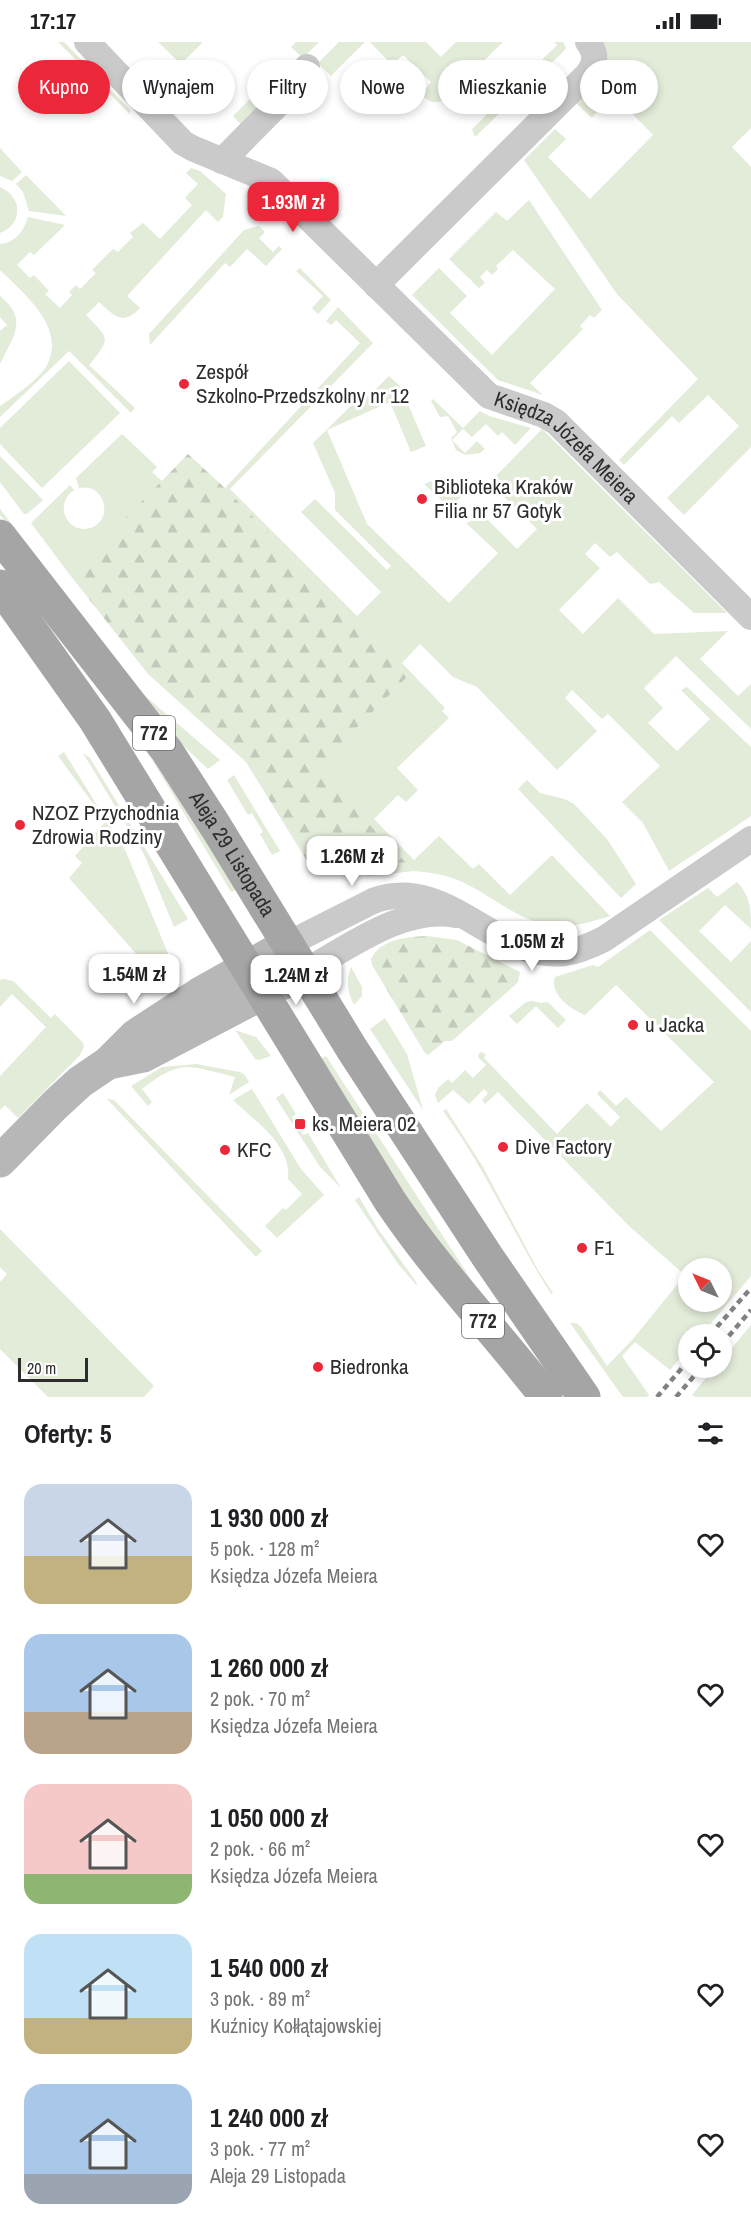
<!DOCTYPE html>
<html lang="pl">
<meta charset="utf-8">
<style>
body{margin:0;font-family:"Archivo Narrow",sans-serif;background:#f2f2f2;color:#202124;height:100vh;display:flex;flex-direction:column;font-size:22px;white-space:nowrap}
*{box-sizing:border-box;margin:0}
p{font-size:20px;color:#757577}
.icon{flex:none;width:33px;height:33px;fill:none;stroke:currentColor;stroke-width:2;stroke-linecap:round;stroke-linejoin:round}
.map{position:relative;height:1355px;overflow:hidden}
.drawer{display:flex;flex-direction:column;background:#fff;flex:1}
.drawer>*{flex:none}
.guide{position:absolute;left:18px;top:18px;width:716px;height:54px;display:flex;gap:12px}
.needle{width:39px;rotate:313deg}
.buttons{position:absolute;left:678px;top:1216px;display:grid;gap:12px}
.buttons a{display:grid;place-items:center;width:54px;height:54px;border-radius:50%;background:#fff;box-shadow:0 3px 9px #0003;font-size:30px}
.scale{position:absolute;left:18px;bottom:15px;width:70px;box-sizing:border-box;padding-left:6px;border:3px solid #2d2d2d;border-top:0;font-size:16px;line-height:21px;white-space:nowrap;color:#2d2d2d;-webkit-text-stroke:4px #fff;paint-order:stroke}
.price{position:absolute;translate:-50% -51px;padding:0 14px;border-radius:12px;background:#fff;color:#222;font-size:20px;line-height:39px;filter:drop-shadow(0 2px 3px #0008)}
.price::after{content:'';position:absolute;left:50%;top:36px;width:18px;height:14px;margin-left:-9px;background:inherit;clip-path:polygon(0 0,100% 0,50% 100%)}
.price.selected{background:#ec273a;color:#fff}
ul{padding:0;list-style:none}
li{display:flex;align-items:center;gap:18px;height:150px;padding:0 24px}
li span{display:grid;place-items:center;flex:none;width:168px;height:120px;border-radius:18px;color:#555}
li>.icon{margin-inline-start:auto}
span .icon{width:72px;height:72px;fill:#fffc;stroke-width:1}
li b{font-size:26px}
h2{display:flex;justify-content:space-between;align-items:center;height:72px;padding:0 24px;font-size:26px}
.tag{padding:0 21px;border-radius:27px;background:#fff;box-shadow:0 3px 9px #0003;font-size:21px;line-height:54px}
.tag.selected{background:#ec273a;color:#fff}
.status{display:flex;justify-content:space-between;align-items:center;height:42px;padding:0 30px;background:#fff;direction:ltr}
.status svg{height:16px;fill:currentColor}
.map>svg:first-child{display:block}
</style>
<div class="status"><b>17:17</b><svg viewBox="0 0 49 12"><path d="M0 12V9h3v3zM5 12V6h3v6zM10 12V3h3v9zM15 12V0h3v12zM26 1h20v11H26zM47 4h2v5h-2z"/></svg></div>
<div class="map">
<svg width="751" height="1355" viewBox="0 0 751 1355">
<defs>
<pattern id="forest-firs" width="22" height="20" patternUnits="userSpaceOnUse" patternTransform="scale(1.5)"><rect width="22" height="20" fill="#e3ebd9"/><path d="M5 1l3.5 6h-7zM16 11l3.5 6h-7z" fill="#c3cabb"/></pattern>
</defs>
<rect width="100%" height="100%" fill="#fff"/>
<g fill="#e3ebd9" fill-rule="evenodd">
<path d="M58 0H64L130 68V72Z"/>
<path d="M158 0H203L181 22Z"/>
<path d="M296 0H319L303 16 291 5Z"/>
<path d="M339 0H365L331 34 318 21Z"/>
<path d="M370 0H426L441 15 456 0H503L445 57C435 64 428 59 421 52L431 40 403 13 392 23Z"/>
<path d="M554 0H563L566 5 564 9 475 95 472 87 557 3Z"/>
<path d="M601 0H751V86L732 105 751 125V405L684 473 667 456 739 384 708 353 679 381 672 374 624 423 619 418 698 337 617 252 524 118 555 87 566 97 548 115 590 157 653 93 612 51 595 67 597 70 592 76 575 60Z"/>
<path d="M272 35 282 44 242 84 233 74Z"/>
<path d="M0 106 22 130 12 139 0 134Z"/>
<path d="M191 126 200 129 226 152 223 175 218 180 206 168 127 254 140 266C122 285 114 273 99 260L86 273C110 298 111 296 89 323L135 366 131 371 69 309 0 375V364C12 356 38 338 46 325 68 286 24 252 0 228V202C15 201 24 189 28 175L65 183 34 213 30 210 17 223 30 236 34 233 49 249 45 252 60 266 72 253 69 250 76 243 80 247 96 231 92 228 113 207 118 210 133 195 130 191 143 181 160 197 192 163 185 156 198 142 186 131Z"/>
<path d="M26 133 66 174 29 169 23 150 16 142Z"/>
<path d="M0 145C22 154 24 182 0 191Z"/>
<path d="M529 158 602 268 594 276 590 273 580 284 583 287 530 341 543 353 498 338 412 253 439 226 467 254 450 271 492 313 555 247 513 208 496 224 498 227 492 233 487 228 480 235 485 241 479 246 449 217 496 170 507 179Z"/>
<path d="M259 184 265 190 259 196 273 210 279 204 282 207 266 224 247 207 230 225 225 221 150 303 149 292 244 188Z"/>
<path d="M300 226 331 258 318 272 312 266 323 254 296 229Z"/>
<path d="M0 254C29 278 13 294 0 322V289L7 283 0 275Z"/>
<path d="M338 265 373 301 230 447 357 574 381 550 301 470 315 457 387 528 391 524 335 468V451L313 401 364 351 368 355 389 334 400 344 426 404 411 410 390 360 327 388 367 482 449 561 498 511 466 481 484 474 517 507 537 487 494 445 493 440 495 435 542 387 727 571H694L659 540 650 542 617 510 610 515 595 501 585 512 600 526 559 568 583 592 618 556 654 592 728 589 700 617 738 654 751 642V687L676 614 644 646 663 666 648 681 677 709 710 677 681 648 687 645 751 705V774L669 829 643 781 622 760 660 724 608 672 602 677 572 648 565 656 597 689 557 728 477 645 453 635 420 602 402 621 445 666 442 669 449 676 397 726 418 748 406 760 398 753 374 777 414 818 439 794 473 827 479 822 510 853 552 813 610 874C597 878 583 883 569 883 518 886 497 853 455 837 442 832 428 830 414 829L315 727 408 634 225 446 360 301 336 278 331 283 326 279Z"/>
<path d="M69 319 120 371 42 446 0 402V386Z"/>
<path d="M433 357 463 386 480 369 489 374 531 386 515 403 502 390 498 394 486 382 472 395 463 387 452 398 465 411 477 399 485 407 480 411 465 413 456 408 451 396 457 390 448 374 440 375 431 359Z"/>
<path d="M122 392 157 425 152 430 162 439 70 533 31 481 70 443 74 448C63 455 60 470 69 480 73 485 79 487 85 487 115 485 108 440 79 446L76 436Z"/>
<path d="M0 414 43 458 27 472H24L0 440Z"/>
<path d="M443 435 462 454 450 466 424 442Z"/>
<path d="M0 467 144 653 220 718 208 727 176 697 49 538 0 473Z"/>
<path d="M145 706 238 847 231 850Z"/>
<path d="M64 710 126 810 169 914 155 933 69 836 82 821 75 814 106 779 58 714Z"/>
<path d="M83 711 90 716 188 877 174 885 144 812Z"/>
<path d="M234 733 280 809 272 813 260 792 263 790 252 771 248 773 227 738Z"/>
<path d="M527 738 540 751 565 757 574 762 607 797 636 842 621 856 518 747Z"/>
<path d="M737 840C751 855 751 868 751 887L725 863 699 889 731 920 751 899V970L659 878 708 846 717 855Z"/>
<path d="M650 888 751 989V1234L701 1293H688V1307L670 1328 635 1300 622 1314 649 1353 647 1355H623L570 1281H576L581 1285 607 1324 632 1298 685 1233 629 1184 498 1050 485 1062 482 1058 488 1051 484 1047 469 1062 453 1048 438 1061 435 1053 438 1046 448 1037 452 1041 465 1028 473 1036 486 1023 478 1015 479 1011 482 1010 486 1013 484 1016 557 1092 587 1061 611 1085 620 1075 597 1052 600 1048 616 1064 626 1055 661 1089 714 1040 616 943 585 973C571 968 549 952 555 935L593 923 598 925ZM688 1227H722V1260H688Z"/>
<path d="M351 925 362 945V954L354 963C347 949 346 938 351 925Z"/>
<path d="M3 937 13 939 51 976 55 972 83 1001 84 1005 80 1013 18 1076 5 1063 0 1068V1034L46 985 12 952 0 965V938Z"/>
<path d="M532 959 541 961 548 960 566 978 558 986 536 964 517 982 509 974 526 960Z"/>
<path d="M385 976 407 1012 423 1068 370 987Z"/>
<path d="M235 988 256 995 271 1014 259 1018 255 1017Z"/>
<path d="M326 1014 476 1245 437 1204 318 1018Z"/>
<path d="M196 1022 240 1030 244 1032 249 1040 229 1053 235 1035C190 1024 181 1016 142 1047L152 1060 148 1064 131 1044 162 1025Z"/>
<path d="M252 1047 301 1127 324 1153 277 1196 265 1184 283 1166 286 1168 302 1152 288 1137C292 1103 255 1079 233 1058Z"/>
<path d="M283 1051 296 1072 292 1075 303 1093 308 1091 341 1146 320 1125 276 1056Z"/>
<path d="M107 1057 114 1058 262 1209 256 1215Z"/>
<path d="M446 1067 483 1125 538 1228 553 1251 551 1252C513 1192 486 1127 443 1069Z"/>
<path d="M359 1155 378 1187 415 1238 418 1245 398 1222 355 1158Z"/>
<path d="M0 1187 154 1344 144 1355H48L0 1307V1240L7 1232 0 1225Z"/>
<path d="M751 1283V1355H695L692 1353 714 1326H722V1318Z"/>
</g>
<g fill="url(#forest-firs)">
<path d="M188 412 228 449 408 634 316 727 414 829 369 834 309 822 246 720 148 632 70 533Z"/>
<path d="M427 894 457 898 520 930 518 940 515 943 452 999H445L428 1013 425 1011 372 923 371 917C381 897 406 895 427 894Z"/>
</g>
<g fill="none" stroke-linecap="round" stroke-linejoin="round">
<g stroke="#cacaca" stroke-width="26">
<path id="s1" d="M87 0 183 101 192 106 271 139 489 354 544 373 556 380 751 575"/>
<path d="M222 119 293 47 307 25"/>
<path d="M376 243 587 33C596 21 597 12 588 0"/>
<path d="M288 902 373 859C447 831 494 919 565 911 579 909 592 903 604 897L751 797"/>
<path d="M304 930C348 906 403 863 456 873"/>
</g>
<g stroke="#b7b7b7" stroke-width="33">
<path d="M108 1021 143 1014 304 930"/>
<path d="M0 1119 55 1063 80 1040 108 1021 136 993 199 952 288 902"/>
</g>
<g stroke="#a5a5a5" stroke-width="33">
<path id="s2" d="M0 494 167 709 216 785 352 1007 487 1214 584 1355"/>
<path d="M0 544 95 678 390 1159C437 1229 495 1289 546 1355"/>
</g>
<g stroke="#828282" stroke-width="4.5" stroke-dasharray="6 4.5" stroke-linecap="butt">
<path d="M710 1293 751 1246"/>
<path d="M722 1302 751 1268"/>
<path d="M657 1355 688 1319"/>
<path d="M676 1355 701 1326"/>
</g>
</g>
<g fill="#ec273a" stroke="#fff" stroke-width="2">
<circle cx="184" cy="342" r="6"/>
<circle cx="422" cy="457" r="6"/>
<circle cx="20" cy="783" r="6"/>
<circle cx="633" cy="983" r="6"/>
<rect x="294" y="1076" width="12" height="12" rx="3"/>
<circle cx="503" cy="1105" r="6"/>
<circle cx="225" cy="1108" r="6"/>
<circle cx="582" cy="1206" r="6"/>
<circle cx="318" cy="1325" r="6"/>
</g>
<g text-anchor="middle" stroke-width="6" stroke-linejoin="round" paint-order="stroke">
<g fill="#fff" stroke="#6c6c6c" stroke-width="1.5">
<rect x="133" y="674" width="42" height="34" rx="4.5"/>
<rect x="462" y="1262" width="42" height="34" rx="4.5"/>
</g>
<g font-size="20" font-weight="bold" fill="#2d2d2d">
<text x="154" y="698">772</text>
<text x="483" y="1286">772</text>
</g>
<g font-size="21" fill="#2d2d2d" stroke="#fff" text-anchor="start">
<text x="196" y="337">Zespół<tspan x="196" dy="24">Szkolno-Przedszkolny nr 12</tspan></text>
<text x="434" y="452">Biblioteka Kraków<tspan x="434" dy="24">Filia nr 57 Gotyk</tspan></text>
<text x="32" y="778">NZOZ Przychodnia<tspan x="32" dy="24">Zdrowia Rodziny</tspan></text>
<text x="645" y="990">u Jacka</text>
<text x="312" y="1089">ks. Meiera 02</text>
<text x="515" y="1112">Dive Factory</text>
<text x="237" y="1115">KFC</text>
<text x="594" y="1213">F1</text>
<text x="330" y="1332">Biedronka</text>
</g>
<g font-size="21" fill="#2d2d2d" stroke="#fff">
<text dy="7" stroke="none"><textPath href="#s1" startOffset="636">Księdza Józefa Meiera</textPath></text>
<text dy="7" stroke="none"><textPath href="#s2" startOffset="394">Aleja 29 Listopada</textPath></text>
</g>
</g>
</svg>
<div class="buttons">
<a><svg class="needle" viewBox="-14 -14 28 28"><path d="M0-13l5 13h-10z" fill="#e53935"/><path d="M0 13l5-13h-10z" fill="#757577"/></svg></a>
<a><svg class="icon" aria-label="locate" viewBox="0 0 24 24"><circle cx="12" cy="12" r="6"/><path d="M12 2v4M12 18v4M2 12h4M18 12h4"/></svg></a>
</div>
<div class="scale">20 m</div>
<b class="price selected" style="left:293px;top:191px">1.93M zł</b>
<b class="price" style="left:352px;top:845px">1.26M zł</b>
<b class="price" style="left:532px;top:930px">1.05M zł</b>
<b class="price" style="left:134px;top:963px">1.54M zł</b>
<b class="price" style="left:296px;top:964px">1.24M zł</b>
<div class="guide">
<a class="tag selected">Kupno</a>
<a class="tag">Wynajem</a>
<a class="tag">Filtry</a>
<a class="tag">Nowe</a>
<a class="tag">Mieszkanie</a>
<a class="tag">Dom</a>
</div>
</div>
<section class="drawer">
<h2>Oferty: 5<svg class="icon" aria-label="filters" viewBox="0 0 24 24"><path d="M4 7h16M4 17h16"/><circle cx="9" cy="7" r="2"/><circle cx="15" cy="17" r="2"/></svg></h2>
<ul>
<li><span style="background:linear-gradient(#c9d6e8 60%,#c2b280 0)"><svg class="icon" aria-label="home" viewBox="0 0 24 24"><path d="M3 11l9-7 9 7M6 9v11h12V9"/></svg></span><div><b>1 930 000 zł</b><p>5 pok. · 128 m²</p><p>Księdza Józefa Meiera</p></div><svg class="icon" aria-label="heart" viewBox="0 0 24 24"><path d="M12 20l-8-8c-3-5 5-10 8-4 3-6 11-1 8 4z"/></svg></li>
<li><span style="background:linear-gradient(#a9c7e8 65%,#b9a48a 0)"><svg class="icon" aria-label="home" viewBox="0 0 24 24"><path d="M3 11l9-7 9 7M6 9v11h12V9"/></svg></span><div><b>1 260 000 zł</b><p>2 pok. · 70 m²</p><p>Księdza Józefa Meiera</p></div><svg class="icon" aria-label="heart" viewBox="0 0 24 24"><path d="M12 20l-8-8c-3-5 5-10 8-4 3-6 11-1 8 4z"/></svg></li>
<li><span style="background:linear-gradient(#f6c9c9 75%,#8fb573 0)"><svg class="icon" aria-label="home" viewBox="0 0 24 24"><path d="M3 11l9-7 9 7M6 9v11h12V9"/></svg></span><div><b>1 050 000 zł</b><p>2 pok. · 66 m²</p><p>Księdza Józefa Meiera</p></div><svg class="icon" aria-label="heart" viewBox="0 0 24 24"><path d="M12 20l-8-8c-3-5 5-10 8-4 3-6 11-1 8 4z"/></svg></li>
<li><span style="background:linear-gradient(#bfe0f5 70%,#c2b280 0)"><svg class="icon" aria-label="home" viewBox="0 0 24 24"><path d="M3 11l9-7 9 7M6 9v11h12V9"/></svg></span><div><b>1 540 000 zł</b><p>3 pok. · 89 m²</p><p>Kuźnicy Kołłątajowskiej</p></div><svg class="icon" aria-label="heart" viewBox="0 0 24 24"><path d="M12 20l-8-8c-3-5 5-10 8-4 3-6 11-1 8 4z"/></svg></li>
<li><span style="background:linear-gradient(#a9c7e8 75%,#9aa5b1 0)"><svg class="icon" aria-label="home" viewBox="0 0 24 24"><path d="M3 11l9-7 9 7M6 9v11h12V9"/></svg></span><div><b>1 240 000 zł</b><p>3 pok. · 77 m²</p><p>Aleja 29 Listopada</p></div><svg class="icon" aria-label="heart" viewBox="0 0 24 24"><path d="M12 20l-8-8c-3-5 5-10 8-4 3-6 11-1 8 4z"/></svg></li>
</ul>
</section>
